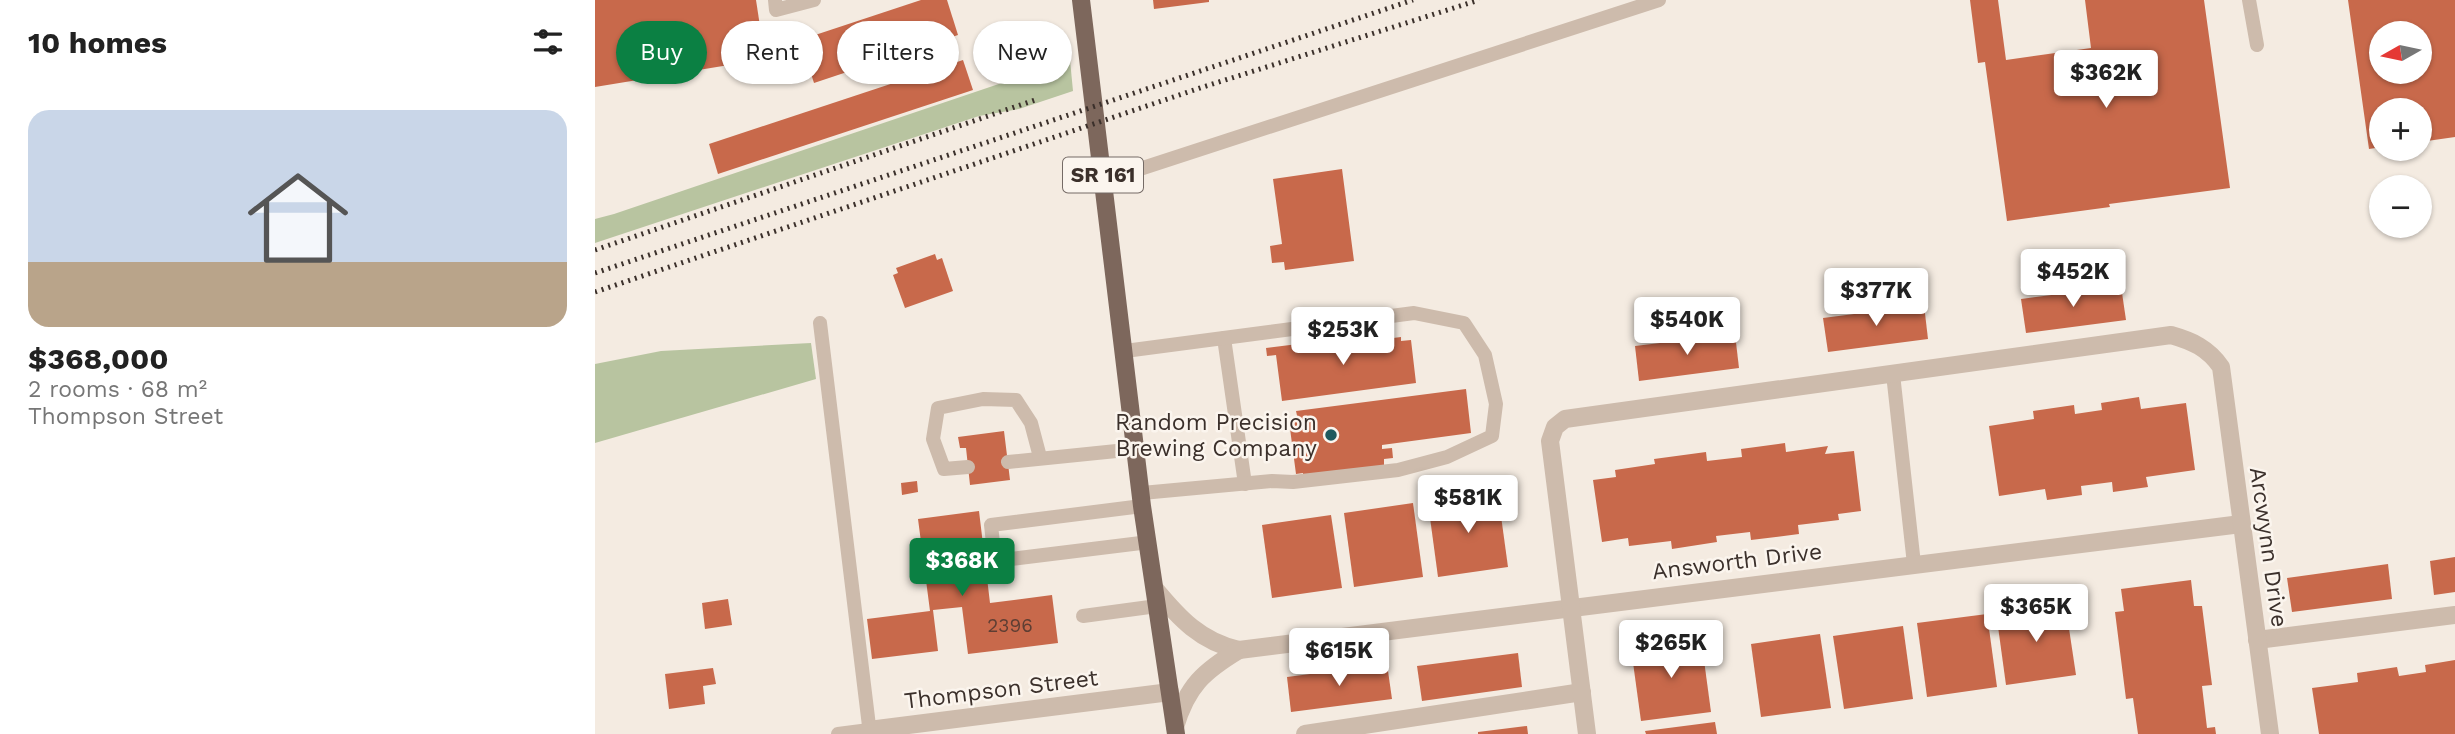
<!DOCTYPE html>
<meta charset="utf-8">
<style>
body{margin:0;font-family:"Work Sans",sans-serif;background:#f6f6f6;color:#222;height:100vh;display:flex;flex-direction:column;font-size:26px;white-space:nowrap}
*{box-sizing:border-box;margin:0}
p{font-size:23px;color:#767676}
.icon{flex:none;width:38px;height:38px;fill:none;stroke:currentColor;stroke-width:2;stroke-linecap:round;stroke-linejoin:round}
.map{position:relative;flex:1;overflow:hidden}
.drawer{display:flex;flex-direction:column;background:#fff;width:595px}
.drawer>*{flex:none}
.hud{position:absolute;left:21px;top:21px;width:665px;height:63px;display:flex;gap:14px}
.needle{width:46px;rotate:261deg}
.controls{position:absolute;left:1774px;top:21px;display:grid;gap:14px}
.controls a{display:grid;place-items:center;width:63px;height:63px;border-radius:50%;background:#fff;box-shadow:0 2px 5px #0004;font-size:35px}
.price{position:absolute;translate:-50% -60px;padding:0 16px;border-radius:7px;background:#fff;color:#222;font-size:23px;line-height:46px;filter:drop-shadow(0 2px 4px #0008)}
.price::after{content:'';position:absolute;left:50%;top:42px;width:21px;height:16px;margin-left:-10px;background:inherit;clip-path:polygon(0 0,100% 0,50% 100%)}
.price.on{background:#0b8043;color:#fff}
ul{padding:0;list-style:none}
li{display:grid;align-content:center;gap:14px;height:371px;padding:0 28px}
li span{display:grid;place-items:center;height:217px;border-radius:21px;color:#555}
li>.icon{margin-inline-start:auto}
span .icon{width:126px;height:126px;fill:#fffc;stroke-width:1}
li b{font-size:30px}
h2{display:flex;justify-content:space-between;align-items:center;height:84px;padding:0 28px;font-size:30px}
.pill{padding:0 24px;border-radius:32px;background:#fff;box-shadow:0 2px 5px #0004;font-size:24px;line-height:63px}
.pill.on{background:#0b8043;color:#fff}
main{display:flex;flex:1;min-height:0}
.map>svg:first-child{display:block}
</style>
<main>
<section class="drawer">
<h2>10 homes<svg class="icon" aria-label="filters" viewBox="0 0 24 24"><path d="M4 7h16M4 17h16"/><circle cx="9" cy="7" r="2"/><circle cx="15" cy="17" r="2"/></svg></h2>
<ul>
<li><span style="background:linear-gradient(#c9d6e8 70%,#b9a48a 0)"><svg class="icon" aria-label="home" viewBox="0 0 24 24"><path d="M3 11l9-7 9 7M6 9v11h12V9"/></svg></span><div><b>$368,000</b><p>2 rooms · 68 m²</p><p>Thompson Street</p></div></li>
</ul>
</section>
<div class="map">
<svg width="1860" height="734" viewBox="0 0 1860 734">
<rect width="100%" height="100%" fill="#f4ebe1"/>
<g fill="#b8c4a0">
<path d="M475 60 478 91 424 109 384 116 0 243V219L19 214Z"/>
<path d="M216 343 221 379 0 443V364L66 351Z"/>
</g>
<g fill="#c8694b" fill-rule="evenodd">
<path d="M0 0H161L170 59 0 87Z"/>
<path d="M326 0H352L363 35 219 83 205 40Z"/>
<path d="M558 0H614V2L559 9Z"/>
<path d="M1375 0H1403L1411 60 1496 48 1490 0H1609L1635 188 1514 204 1515 207 1412 221 1390 62 1383 63Z"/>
<path d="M1753 0H1860V137L1825 142V110H1787V147L1774 149ZM1787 33H1825V72H1787Z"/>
<path d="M368 60 378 90 123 174 114 144Z"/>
<path d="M747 169 759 261 690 270 689 262 677 263 675 246 687 244 678 179Z"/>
<path d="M340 254 342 260 347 258 358 291 310 308 298 275 303 273 301 268Z"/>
<path d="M1526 286 1531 320 1431 333 1426 299Z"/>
<path d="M1329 305 1333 339 1233 352 1228 318Z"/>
<path d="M1140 334 1144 368 1044 381 1040 346Z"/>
<path d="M806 337V341L816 340 821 383 687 401 681 355 672 356 671 348 735 340 736 346Z"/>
<path d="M871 389 876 433 787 445V449L797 448 798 458 789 459V466L708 476V473L701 474 694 421 703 420 701 411Z"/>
<path d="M1544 397 1546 409 1591 403 1600 470 1551 477 1553 487 1518 492 1517 482 1486 486 1487 495 1452 500 1450 489 1404 496 1394 426 1439 419 1438 411 1479 405 1480 414 1507 410 1506 403Z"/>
<path d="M409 431 415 480 375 485 371 448H365L363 437Z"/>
<path d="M1190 443 1191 452 1233 446 1230 454 1259 451 1266 511 1243 514 1244 520 1203 525 1204 534 1156 540 1155 532 1121 536 1122 542 1077 549 1076 541 1034 546 1033 538 1007 542 998 480 1021 477 1020 470 1060 464 1059 459 1111 452 1112 461 1147 457 1146 449Z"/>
<path d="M322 481 323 492 307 495 306 483Z"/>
<path d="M903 494 913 567 843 577 833 503Z"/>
<path d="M818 503 828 577 759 587 749 513Z"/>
<path d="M384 511 395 603 457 595 463 643 373 654 367 607 338 610 343 651 277 659 272 619 335 611 323 519Z"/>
<path d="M736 515 747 588 677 598 667 525Z"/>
<path d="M1860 557V592L1839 595 1835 561Z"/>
<path d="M1793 564 1797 599 1697 612 1692 578Z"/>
<path d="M1596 580 1599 606H1607L1617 685 1607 686 1612 728 1620 727 1621 734H1543L1538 698 1531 699 1520 612 1529 611 1526 589Z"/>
<path d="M133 599 137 625 110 629 107 603Z"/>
<path d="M1470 602 1481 675 1411 685 1401 612Z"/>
<path d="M1392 614 1402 687 1332 697 1322 623Z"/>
<path d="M1308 626 1318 699 1249 709 1238 636Z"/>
<path d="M1225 634 1236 708 1166 717 1156 644Z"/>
<path d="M1106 638 1116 712 1046 721 1036 648Z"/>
<path d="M923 653 927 687 827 701 822 666Z"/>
<path d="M1860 660V734H1724L1717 688 1763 682 1762 673 1802 667 1804 676 1831 672 1830 665Z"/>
<path d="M792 664 797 699 696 712 692 677Z"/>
<path d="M118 668 121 684 108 686 110 704 74 709 70 674Z"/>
<path d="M1120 722 1122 734H1051L1050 731Z"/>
<path d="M932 726 933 734H883V732Z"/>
</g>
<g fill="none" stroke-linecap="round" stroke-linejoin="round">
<g stroke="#cdbbac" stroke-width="14">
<path d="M180 0 181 10 219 0"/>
<path d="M1654 0 1662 45"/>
<path d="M508 181 1064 0"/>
<path d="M225 323 275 734"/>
<path d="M629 338 650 484"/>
<path d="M530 351 819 313 869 323 890 355 901 404 897 436 852 457 803 470 698 482 677 481 547 493"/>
<path d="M1298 374 1319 564"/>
<path d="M413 462 541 449"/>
<path d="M373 467 349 469 338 439 343 408 388 399 421 400 436 423 445 457"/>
<path d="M547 506 396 525 400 561 554 542"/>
<path d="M488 616 562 606"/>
<path d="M243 734 274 730"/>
</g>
<g stroke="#cdbbac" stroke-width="18">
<path d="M560 589C584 618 606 642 644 650L1646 524"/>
<path d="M1662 640 1860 615"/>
<path d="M580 727C592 686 609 671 644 650"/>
<path d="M274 730 575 692"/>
<path d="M710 734 987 692"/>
<path d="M992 734 955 441 960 427 970 419 1576 335C1597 341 1613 348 1626 367L1675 734"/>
</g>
<path stroke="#7d675c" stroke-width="18" d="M486 0 547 506 581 734"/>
<g stroke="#3b302b" stroke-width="5" stroke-dasharray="2 5" stroke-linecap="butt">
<path d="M0 250 443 99"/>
<path d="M0 273 818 0"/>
<path d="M0 292 608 87 884 0"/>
</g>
</g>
<circle fill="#1f5a5e" stroke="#fbf5ee" stroke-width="2.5" cx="736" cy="435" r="7"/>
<g text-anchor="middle" stroke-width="5" stroke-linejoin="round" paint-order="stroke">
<g font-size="19" fill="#5e3e33">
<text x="415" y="632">2396</text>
</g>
<rect fill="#fbf5ee" stroke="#756b66" stroke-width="2" x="468" y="157.5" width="80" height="35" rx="5"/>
<g font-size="21" font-weight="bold" fill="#3b302b">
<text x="508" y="182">SR 161</text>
</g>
<g font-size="23" fill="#3b302b" stroke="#fbf5ee" text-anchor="end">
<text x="722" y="430">Random Precision<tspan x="722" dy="26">Brewing Company</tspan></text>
</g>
<g font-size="23" fill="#3b302b" stroke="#fbf5ee">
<text transform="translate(1674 547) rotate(82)" y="8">Arcwynn Drive</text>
<text transform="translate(1142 561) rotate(-7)" y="8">Answorth Drive</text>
<text transform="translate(406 689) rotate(-7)" y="8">Thompson Street</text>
</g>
</g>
</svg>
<div class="controls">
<a><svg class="needle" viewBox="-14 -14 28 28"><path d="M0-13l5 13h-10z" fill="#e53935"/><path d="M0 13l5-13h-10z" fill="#767676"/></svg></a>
<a>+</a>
<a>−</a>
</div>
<b class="price" style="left:1511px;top:110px">$362K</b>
<b class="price" style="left:1478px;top:309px">$452K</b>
<b class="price" style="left:1281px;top:328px">$377K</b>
<b class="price" style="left:1092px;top:357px">$540K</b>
<b class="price" style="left:748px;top:367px">$253K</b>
<b class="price" style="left:873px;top:535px">$581K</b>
<b class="price on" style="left:367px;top:598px">$368K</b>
<b class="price" style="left:1441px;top:644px">$365K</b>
<b class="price" style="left:1076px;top:680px">$265K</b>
<b class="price" style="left:744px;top:688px">$615K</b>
<div class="hud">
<a class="pill on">Buy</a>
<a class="pill">Rent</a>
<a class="pill">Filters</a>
<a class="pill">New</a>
</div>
</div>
</main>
